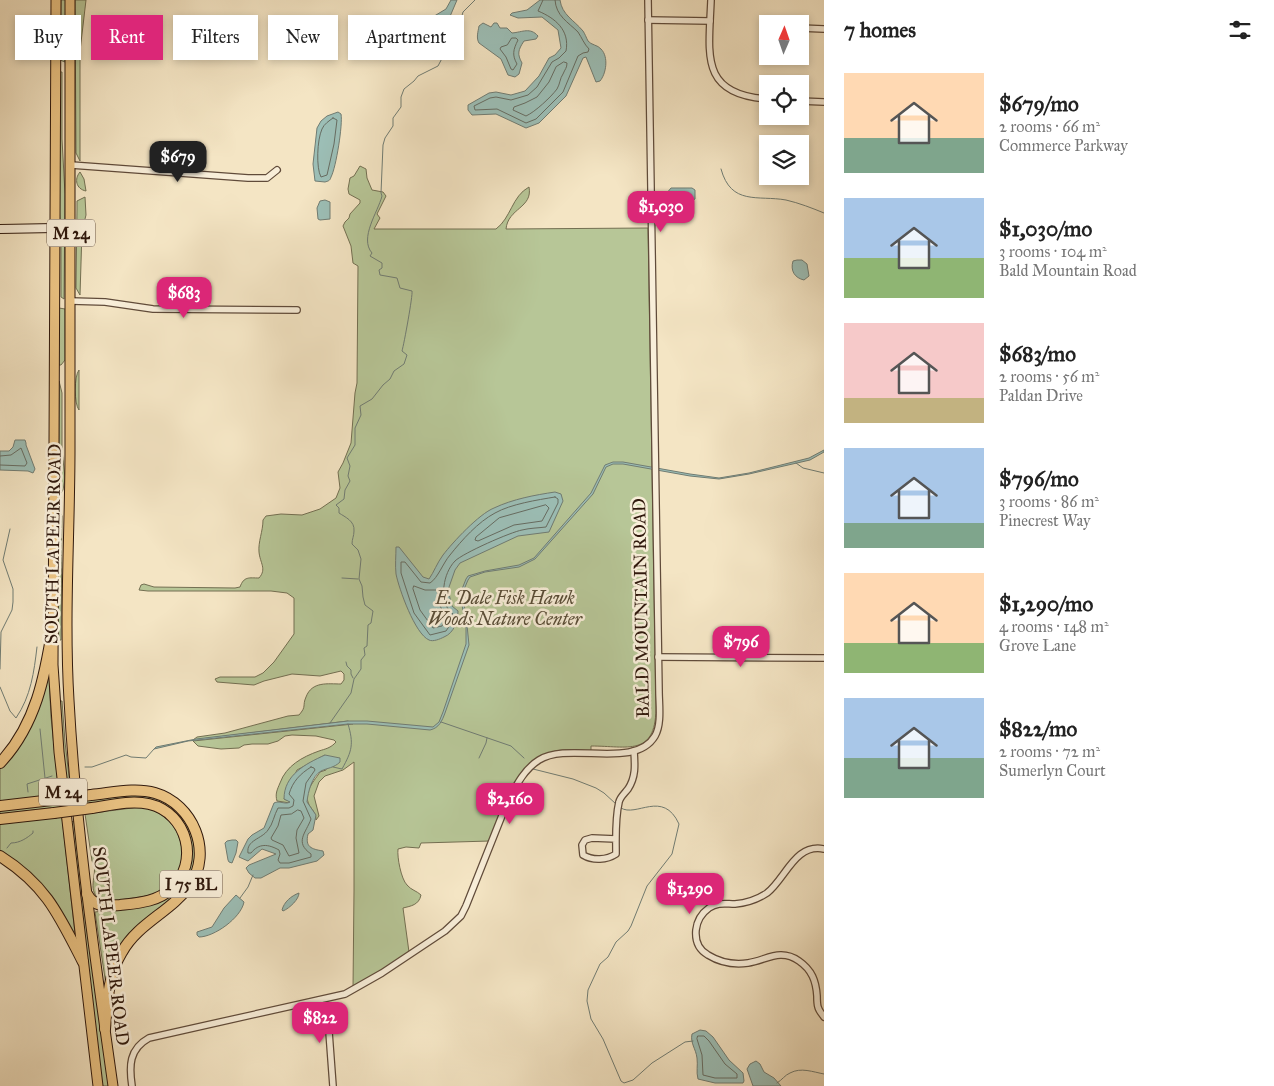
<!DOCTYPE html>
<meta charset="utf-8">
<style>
body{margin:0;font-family:"IM FELL Great Primer",serif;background:#f6f6f6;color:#222;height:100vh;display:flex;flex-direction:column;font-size:19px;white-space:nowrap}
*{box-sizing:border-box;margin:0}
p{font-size:16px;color:#767676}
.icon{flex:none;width:28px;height:28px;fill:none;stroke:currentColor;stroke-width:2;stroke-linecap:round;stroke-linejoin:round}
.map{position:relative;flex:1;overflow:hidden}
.panel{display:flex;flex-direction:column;background:#fff;width:450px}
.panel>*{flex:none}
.top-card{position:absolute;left:15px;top:15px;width:475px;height:45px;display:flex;gap:10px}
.needle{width:32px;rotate:2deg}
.buttons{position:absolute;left:759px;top:15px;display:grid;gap:10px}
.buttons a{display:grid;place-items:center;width:50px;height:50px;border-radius:0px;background:#fff;box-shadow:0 2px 8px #0003;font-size:25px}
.price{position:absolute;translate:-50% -42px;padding:0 11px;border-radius:10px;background:#db2777;color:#fff;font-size:16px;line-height:32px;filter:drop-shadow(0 1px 2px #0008)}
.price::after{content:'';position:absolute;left:50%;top:30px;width:15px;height:11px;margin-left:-8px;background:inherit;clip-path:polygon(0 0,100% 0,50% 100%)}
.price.current{background:#222;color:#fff}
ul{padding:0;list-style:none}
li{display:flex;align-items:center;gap:15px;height:125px;padding:0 20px}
li span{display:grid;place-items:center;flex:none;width:140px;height:100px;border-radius:0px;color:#555}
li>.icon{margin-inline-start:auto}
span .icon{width:60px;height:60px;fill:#fffc;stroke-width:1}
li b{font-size:21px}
h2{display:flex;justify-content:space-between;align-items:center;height:60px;padding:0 20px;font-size:21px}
.pill{padding:0 18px;border-radius:0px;background:#fff;box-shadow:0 2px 8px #0003;font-size:18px;line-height:45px}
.pill.current{background:#db2777;color:#fff}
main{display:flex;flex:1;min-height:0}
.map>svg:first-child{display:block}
</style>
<main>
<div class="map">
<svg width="824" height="1086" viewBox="0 0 824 1086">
<rect width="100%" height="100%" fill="#f4e5c4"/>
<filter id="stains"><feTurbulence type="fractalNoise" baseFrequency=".004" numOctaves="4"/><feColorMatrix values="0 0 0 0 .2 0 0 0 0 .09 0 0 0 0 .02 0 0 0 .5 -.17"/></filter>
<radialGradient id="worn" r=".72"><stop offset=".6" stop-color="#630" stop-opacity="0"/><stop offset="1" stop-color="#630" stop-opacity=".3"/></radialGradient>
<g fill="#b7c697" stroke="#736f52">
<path d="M61 0H66L65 62 60 60Z"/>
<path d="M75 0H86L80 51V161L76 153Z"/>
<path d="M60 72H62V139L65 194 64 299 61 297V242L59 203Z"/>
<path d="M360 166 366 169 367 178 372 190 383 192 386 196 377 214 380 218 374 229H496C511 218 512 196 529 187 533 208 508 208 506 229L648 228 656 709C655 757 628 746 591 746V751C578 750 564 748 552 752 514 763 502 808 490 841L421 843 419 848 406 847 398 849C397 857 401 879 407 885 411 890 417 891 421 895 419 905 411 906 403 908L409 952 353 988 354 891V762L343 770 325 776 319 782 314 796 319 816 316 820C316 811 310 809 308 802 304 791 315 780 320 772L326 770 325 755 297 770 284 799 291 802 290 803 277 801C275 794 277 790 280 783 286 766 302 757 319 751 325 749 331 748 336 742L334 740 316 736 292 735 285 736 278 741 268 744H252L244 745 239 748 221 749 198 746 193 741 353 724 348 721 193 740 197 737 225 733 288 716 299 715C307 706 302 706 306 697 312 681 328 684 341 684L344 680V674L341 671 320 676 292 674 264 681 254 685 217 682 215 679 220 677H255L263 673 274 662 294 634V598L287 593 271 591H148L139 590 141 585 144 584 154 587 235 588 240 587C244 576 249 578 259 578 267 569 260 563 259 552 258 542 263 531 263 520L266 516 281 514 302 515 320 509 336 498 340 488 338 472 343 463 351 443 355 393 357 383 358 266 353 263 351 246 343 226 345 222 349 218 350 214 360 203V200L349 194 348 189 350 178 354 176Z"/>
<path d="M80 172 84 179 86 191C76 189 74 179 80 172Z"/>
<path d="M85 197 86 215 82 231 80 295 76 288 77 209V201Z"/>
<path d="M59 308 65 309V360L61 365H58Z"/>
<path d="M79 370V410C74 404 74 376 79 370Z"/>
<path d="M59 381 62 393V450L65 478 63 490 59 496Z"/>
<path d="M58 508 62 516 61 640H59L57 597Z"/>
<path d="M47 677H49L51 717 59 795 0 803V767Z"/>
<path d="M59 701H62L65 742 70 785 66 786Z"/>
<path d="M146 794 174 806 191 828 197 856 188 884 143 924 106 985 95 912 145 906 179 886 186 828 134 798 84 804V800Z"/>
<path d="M59 803 60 807 0 814V810Z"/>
<path d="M140 807C183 812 199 869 160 891 150 897 137 897 126 899 119 900 107 903 100 899 85 890 100 871 92 861L85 814Z"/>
<path d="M62 817 75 934 72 935 69 927 0 853V824Z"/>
<path d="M74 821 109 1086H102L71 822Z"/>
</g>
<g fill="#9cbfb7" stroke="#707c73">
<path d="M451 0H457L440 40 437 42 433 41 431 35V18L446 9Z"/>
<path d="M540 0H560C562 15 574 20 583 31 585 34 586 37 588 41 591 45 598 45 601 49 609 57 606 74 600 81L596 82 586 57 583 58 566 96 539 123 526 128 496 114 472 115 468 110V105L489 93 496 92 511 95 525 91 539 76 549 58 555 55 561 48 558 30 542 17 518 18 510 15 512 13 527 10Z"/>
<path d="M483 23 491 27 494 23H497L500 28H507L512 33C523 32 530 27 538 36L536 39 524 41C518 50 517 54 522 63L519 74 515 77 508 75 501 59 479 43C476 38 478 32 479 26Z"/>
<path d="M338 112 341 114C343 124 336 168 331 177 330 181 328 181 325 182L315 181 313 164 317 128 321 121 327 116Z"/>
<path d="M671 188H692L695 190V199L690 202 668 201 666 194Z"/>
<path d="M325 200 330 202V219L320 220 318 219 317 208 320 201Z"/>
<path d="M797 260H802L807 264 809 276 804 280C795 278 790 271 793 261Z"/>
<path d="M15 440H25L26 443V445L35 469 33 473 28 471 0 470V451H9L13 447Z"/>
<path d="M824 450V452L810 460 749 474 719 479 690 476 623 464H613L606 467 593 494 535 559 519 567 485 572 470 577 468 580 462 594 466 615 469 645 445 713C442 721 439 728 430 730L367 724H348L188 741 154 749 156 747 196 739 348 721H367L433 727 439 722 443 712 466 644V627L460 594 466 579 468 576 485 571 519 565 534 558 591 493 605 465 613 462H623L690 474 719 478 749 473 809 458Z"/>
<path d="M555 492 561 494 563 501 549 532 518 536 460 563 455 570 448 590 452 606 458 611C458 621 454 633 444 637 440 639 433 642 429 640 415 634 399 589 396 574 395 565 396 556 396 547H399L423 577 429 579C434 572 437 563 443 555 453 542 479 514 494 508 513 499 535 495 555 492Z"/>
<path d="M325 755 340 758V762C334 768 327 768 321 771 312 776 308 792 307 802L316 815 313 830 308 834C305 847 311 849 323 851L324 855 317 861 289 868H280L261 878H255L249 873 246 868 249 865 276 854 262 849 248 861 239 857 248 839 252 835 264 828 274 803C279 800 285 805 290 802L284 799C284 775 305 764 325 755Z"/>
<path d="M232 840H236L238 842 236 853 232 863 229 862 228 860 225 843 227 841Z"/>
<path d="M299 893C299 899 290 908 283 911L282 910C284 902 291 896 299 893Z"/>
<path d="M236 895 244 902C241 918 214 937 199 937L197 935V932L212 927 224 908Z"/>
<path d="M700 1030 706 1031 713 1037 729 1060 743 1073 744 1081 743 1083H715L698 1079C696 1072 698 1065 697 1058 696 1049 690 1043 692 1034Z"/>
<path d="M756 1061 760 1064 764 1072 774 1078 781 1086H753L747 1069 750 1064Z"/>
</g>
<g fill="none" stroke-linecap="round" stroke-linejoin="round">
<g stroke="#666c62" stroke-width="1">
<path d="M543 0 538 11C555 18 570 30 566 51L559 58 552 62 537 87 528 95 511 100 496 97 490 98 474 106 475 110 497 109 526 123 536 119 563 92 578 56 583 53 588 52 589 49C584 44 582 38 578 32 568 22 556 16 555 0"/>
<path d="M512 38H516L518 40C513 50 512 55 517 64L513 70 511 69 506 57 500 49 501 47 507 45Z"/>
<path d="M564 62 567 63C567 68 565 69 563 74 560 78 560 84 557 89 551 97 535 112 526 116L513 110 514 107 525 103 537 97 549 82 556 67Z"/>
<path d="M333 118 337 120 334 144 327 175 321 177C316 168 317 140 322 129 324 124 329 121 333 118Z"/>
<path d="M0 456 11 455 21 448 27 463 25 466 0 465"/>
<path d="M555 497 558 499V503L546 527C538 528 530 528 522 530 511 532 463 553 455 561 449 567 445 577 444 586 442 596 444 607 453 614L450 625 446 631 430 635 414 613 401 573V562H405L421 582 430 583C438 578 443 563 450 555 462 540 478 522 495 513 511 504 537 500 555 497Z"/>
<path d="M546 505 549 508 542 521 514 525 478 541 475 540 476 537 499 518Z"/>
<path d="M414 586 425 590H437L439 604 446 617 442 626 433 628 420 610 413 589Z"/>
<path d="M311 767 314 768 315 770 306 783 303 801 311 819C306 833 294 842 311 854V857L289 863H280L278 860 280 854 279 850C268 844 259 843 251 853H248C246 840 262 839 268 830 273 824 274 815 278 808H289L293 806 294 800 289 794C293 781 300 774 311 767Z"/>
<path d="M298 810 301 811 304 818 297 830 296 838 299 853 289 856 283 845 272 840 271 838 278 826 281 815 291 814Z"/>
<path d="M698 1036H704L709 1041 725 1064 737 1074V1078H715L703 1075 702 1055 697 1039Z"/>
</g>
<g stroke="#707c73" stroke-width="1">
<path d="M721 169C731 206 758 195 786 200 799 203 812 208 824 213"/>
<path d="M796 463 803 468 824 473"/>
<path d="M342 578 358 579"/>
<path d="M346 662 347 666 351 670V674L353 678"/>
<path d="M0 669 1 632 12 610 13 602V589L3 560 10 529"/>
<path d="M0 687 10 711 16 718C31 696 34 672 37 647"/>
<path d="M441 722 511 746 524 758"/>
<path d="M330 723 351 693 354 679 361 669V660L365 655 364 648 367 646 368 625 371 623 373 611 365 605 363 597 362 586 359 579 361 559 358 550 352 544C352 539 354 536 354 531 355 521 345 517 339 513V508L336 505 344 499 345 490 350 481 348 476 350 466 347 458 355 445V428L361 415 360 406 372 399 383 385 390 379 394 371 404 364 407 355 402 351C404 344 413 295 412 291L400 288 397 278 380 275 379 270 382 268V263L370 256 372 253C359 238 378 212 382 196L381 193 383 145 385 138 393 126V118L401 107V97L404 89 414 81 418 76 438 66 459 26 463 12 475 0"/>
<path d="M40 729 45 778"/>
<path d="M479 758 486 743 487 738"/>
<path d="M85 767H92L126 755 131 757 146 758 154 749"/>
<path d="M333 767 342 769C352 751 354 744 348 724"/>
<path d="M533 769 573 779 596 788 604 793 616 804"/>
<path d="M28 792 27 784 52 776"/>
<path d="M621 808C636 818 663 789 679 824L672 854 647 886 631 926 628 931 616 942 608 957 600 964 588 990 587 1001 591 1019 603 1039 621 1081 624 1083 633 1080 652 1063 685 1042 693 1041"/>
<path d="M7 848 11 843C20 843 27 838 33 833V831"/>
<path d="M240 898 248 887 253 875"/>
<path d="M777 1083C782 1080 785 1075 790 1073 801 1067 813 1072 824 1074"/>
</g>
<defs>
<g id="street">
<path d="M711 0C709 54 699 95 768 99"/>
<path d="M648 20 710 21"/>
<path d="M800 28 824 29"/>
<path d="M800 101 824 102"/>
<path d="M71 165 248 178H267L277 170"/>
<path d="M71 301 105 302 153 309 297 310"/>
<path d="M658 657 824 658"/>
<path d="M616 839 592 838 585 840 582 845 583 855C593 861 607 860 616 854 616 837 615 819 619 802 620 797 625 793 628 789 636 777 635 765 634 751"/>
<path d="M824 849C795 843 786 878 767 893 758 899 746 903 735 904 725 904 718 902 709 908 702 913 697 921 696 930 695 941 699 950 708 955 721 963 734 965 748 963 767 960 780 948 799 961 812 970 816 981 817 996 817 1000 817 1004 818 1007 819 1011 822 1014 824 1017"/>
<path d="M319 1000 329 1032 333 1086"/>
<path d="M132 1086C129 1066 129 1049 149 1038L345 994 382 973 445 931 461 916 466 906 507 803C515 788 523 770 539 760 569 741 635 770 655 736 662 724 659 704 659 691L648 0"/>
</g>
<path id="secondary" d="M0 229 55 228"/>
<g id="primary">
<path d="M56 0 53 665 59 752 98 1086"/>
<path d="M70 0C69 150 71 299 70 449 70 532 64 616 69 700 76 830 95 958 113 1086"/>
</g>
<g id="highway">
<path d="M0 763C36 725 45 676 53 626"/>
<path d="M91 795C112 793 135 787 155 793 193 804 213 852 190 885 171 912 138 923 122 952 108 975 107 1003 105 1029"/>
<path d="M0 806 52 800"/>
<path d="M0 819 54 813"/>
<path d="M0 856C46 885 59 915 83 962"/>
<path d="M87 894C95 908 106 906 120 905 138 903 157 902 171 889 200 863 188 813 149 804 131 800 111 805 92 808"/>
</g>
</defs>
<use href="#street" stroke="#604b3a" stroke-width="8"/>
<use href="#secondary" stroke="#2f180c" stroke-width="10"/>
<use href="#primary" stroke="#2f180c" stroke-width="11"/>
<use href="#highway" stroke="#2f180c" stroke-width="12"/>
<use href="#street" stroke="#f8eed9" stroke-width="5.5"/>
<use href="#secondary" stroke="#f8eed9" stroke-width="8"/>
<use href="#primary" stroke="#eac282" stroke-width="9"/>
<use href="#highway" stroke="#eac282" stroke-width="10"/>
<defs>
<g id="highway-bridge">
<path d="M52 800 91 795"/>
<path d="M54 813 92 808"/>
</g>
</defs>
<use href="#highway-bridge" stroke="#2f180c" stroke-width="12" stroke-linecap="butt"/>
<use href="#highway-bridge" stroke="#eac282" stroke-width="10"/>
</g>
<g text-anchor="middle" stroke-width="5" stroke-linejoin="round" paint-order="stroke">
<g fill="#f8eed9" stroke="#6b584a" stroke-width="1">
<rect x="47" y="219.5" width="48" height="27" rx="4"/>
<rect x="39" y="778.5" width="48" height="27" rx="4"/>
<rect x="160" y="870.5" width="62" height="27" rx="4"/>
</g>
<g font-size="16" font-weight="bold" fill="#2f180c">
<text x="71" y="239">M 24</text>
<text x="63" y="798">M 24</text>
<text x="191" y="890">I 75 BL</text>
</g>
<g font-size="18" fill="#2f180c" stroke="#f8eed9">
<text transform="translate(53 544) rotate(-89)" y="6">SOUTH LAPEER ROAD</text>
<text transform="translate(641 608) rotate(-91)" y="6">BALD MOUNTAIN ROAD</text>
<text transform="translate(111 946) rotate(83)" y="6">SOUTH LAPEER ROAD</text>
</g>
<g font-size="18" font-style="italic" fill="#584c36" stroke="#f8eed9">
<text x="505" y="604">E. Dale Fisk Hawk<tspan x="505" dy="21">Woods Nature Center</tspan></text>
</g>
</g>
<rect width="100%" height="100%" filter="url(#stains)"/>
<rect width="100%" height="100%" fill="url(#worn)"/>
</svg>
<div class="buttons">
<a><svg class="needle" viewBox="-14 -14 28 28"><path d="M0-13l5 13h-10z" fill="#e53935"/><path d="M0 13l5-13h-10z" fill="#767676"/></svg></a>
<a><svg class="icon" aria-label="locate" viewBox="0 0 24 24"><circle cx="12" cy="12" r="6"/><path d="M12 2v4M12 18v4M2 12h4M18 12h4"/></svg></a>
<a><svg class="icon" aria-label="layers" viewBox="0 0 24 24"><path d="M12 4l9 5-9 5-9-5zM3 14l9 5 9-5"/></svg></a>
</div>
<b class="price current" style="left:178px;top:183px">$679</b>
<b class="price" style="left:661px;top:233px">$1,030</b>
<b class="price" style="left:184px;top:319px">$683</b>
<b class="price" style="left:741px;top:668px">$796</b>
<b class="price" style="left:510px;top:825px">$2,160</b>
<b class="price" style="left:690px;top:915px">$1,290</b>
<b class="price" style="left:320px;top:1044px">$822</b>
<div class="top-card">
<a class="pill">Buy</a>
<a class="pill current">Rent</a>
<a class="pill">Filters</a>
<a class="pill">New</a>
<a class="pill">Apartment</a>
</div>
</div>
<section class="panel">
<h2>7 homes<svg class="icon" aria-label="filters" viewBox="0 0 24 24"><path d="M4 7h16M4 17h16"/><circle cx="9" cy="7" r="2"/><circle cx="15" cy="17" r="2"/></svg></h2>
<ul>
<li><span style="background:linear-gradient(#ffd9b3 65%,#7fa58c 0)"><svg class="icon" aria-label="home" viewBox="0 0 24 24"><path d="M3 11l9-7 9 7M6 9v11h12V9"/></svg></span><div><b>$679/mo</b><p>2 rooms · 66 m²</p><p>Commerce Parkway</p></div></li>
<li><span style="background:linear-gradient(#a9c7e8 60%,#8fb573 0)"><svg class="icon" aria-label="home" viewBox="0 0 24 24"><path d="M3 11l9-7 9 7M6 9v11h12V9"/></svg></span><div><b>$1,030/mo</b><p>3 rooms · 104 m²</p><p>Bald Mountain Road</p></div></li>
<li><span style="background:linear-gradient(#f6c9c9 75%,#c2b280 0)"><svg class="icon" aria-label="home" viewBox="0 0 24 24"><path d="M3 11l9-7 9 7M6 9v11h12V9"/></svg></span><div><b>$683/mo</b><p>2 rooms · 56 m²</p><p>Paldan Drive</p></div></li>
<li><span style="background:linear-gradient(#a9c7e8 75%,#7fa58c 0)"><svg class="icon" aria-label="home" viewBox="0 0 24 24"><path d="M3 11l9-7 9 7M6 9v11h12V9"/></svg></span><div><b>$796/mo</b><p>3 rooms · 86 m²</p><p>Pinecrest Way</p></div></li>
<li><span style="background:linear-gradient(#ffd9b3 70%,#8fb573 0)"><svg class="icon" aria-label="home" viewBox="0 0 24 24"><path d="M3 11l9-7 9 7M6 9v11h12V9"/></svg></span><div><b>$1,290/mo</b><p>4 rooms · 148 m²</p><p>Grove Lane</p></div></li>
<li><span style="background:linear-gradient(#a9c7e8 60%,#7fa58c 0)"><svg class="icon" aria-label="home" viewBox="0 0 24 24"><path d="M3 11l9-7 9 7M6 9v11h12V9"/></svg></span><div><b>$822/mo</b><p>2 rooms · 72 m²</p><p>Sumerlyn Court</p></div></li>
</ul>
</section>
</main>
